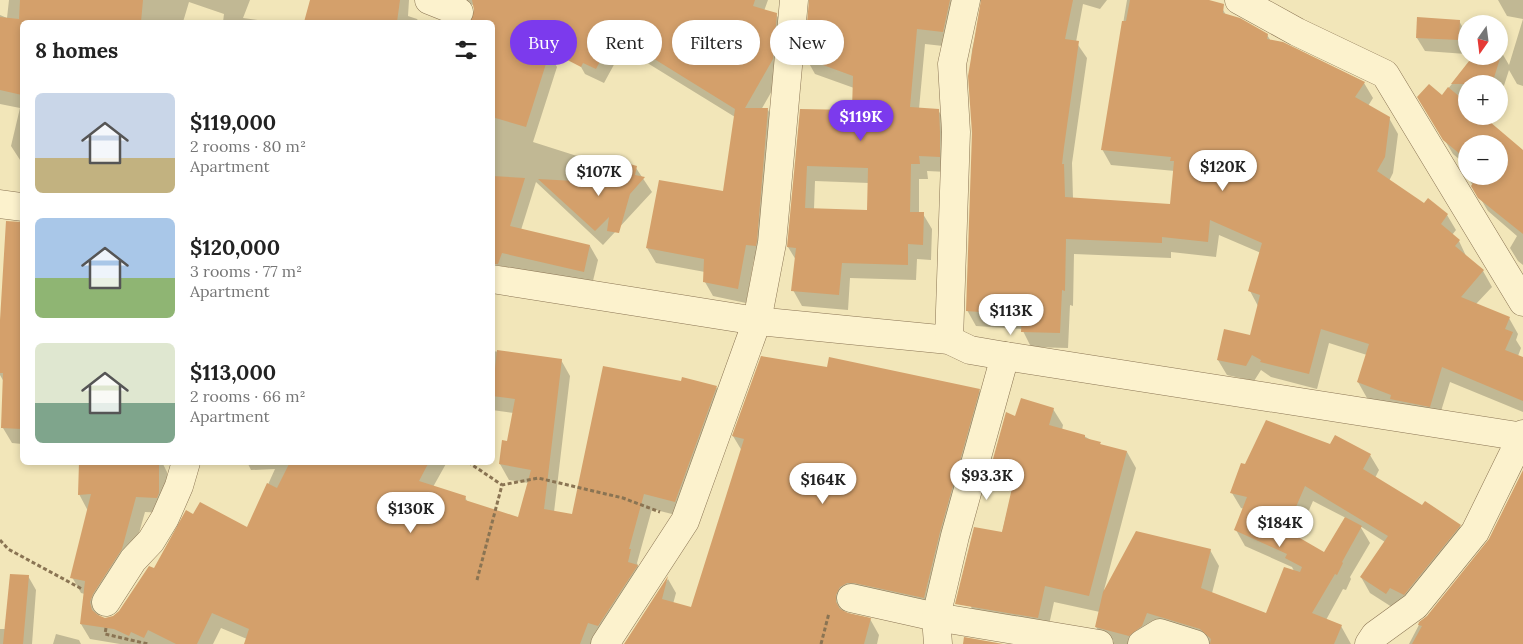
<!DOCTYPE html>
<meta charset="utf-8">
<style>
body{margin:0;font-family:Lora,serif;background:#f2f2f2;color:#222;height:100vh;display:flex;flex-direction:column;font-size:19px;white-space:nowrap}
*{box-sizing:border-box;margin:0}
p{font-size:16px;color:#767676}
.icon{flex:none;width:28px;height:28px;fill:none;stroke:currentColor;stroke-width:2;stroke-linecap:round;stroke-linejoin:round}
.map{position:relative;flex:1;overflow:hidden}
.sheet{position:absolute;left:20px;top:20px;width:475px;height:445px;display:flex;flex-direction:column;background:#fff;border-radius:8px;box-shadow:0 2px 8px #0003}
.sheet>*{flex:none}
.banner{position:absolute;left:510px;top:20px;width:475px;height:45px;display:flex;gap:10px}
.needle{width:32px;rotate:194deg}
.tools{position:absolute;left:1458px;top:15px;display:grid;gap:10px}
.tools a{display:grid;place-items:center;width:50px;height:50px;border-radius:50%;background:#fff;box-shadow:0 2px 8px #0003;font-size:25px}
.price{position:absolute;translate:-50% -42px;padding:0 11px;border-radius:18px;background:#fff;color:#222;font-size:16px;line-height:32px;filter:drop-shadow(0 1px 2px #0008)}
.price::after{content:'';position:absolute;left:50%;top:30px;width:15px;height:11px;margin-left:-8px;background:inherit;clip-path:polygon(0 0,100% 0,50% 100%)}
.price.on{background:#7c3aed;color:#fff}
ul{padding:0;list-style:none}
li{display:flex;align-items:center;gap:15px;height:125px;padding:0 15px}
li span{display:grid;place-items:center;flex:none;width:140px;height:100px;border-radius:8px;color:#555}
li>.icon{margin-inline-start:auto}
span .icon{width:60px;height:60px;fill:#fffc;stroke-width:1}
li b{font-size:21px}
h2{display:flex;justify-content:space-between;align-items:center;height:60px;padding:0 15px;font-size:21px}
.chip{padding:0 18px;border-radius:22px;background:#fff;box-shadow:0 2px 8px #0003;font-size:18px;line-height:45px}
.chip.on{background:#7c3aed;color:#fff}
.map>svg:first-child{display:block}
</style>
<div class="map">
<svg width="1523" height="644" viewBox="0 0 1523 644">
<rect width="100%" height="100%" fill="#f2e6b9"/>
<g fill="#0003" fill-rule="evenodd">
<path d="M9 0H250L243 18 273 22H223L224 14 189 2 183 22H22V163L11 146 20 108 0 104V15L7 18Z"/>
<path d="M312 0H409L408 16 417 19 419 22H305Z"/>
<path d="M463 0H768L764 11 776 14 785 29 781 75 761 110H768L776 125 764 260 754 259 746 303 713 296 705 282V272L656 263 647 248 725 193 735 117 623 48 604 83 585 74 576 58Z"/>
<path d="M810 0H976L952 47 925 44 919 109 938 110 947 125 948 172 927 171 928 179H919V213L923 214 932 229 931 260 917 259 916 280 850 278 848 310 802 306 793 290 796 260 788 247 801 110 854 112V88L815 74 806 58ZM815 181 869 183 868 211 814 209Z"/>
<path d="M979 0H1107L1100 9 1083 4 1076 42 1087 58 1072 163 1073 199 1171 206 1175 171 1111 165 1102 149 1127 0H1182L1223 10 1226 15 1267 35 1271 41 1364 83 1373 98 1368 106 1389 118 1398 134 1393 173 1389 181 1424 205 1447 215 1456 230 1452 235 1459 241 1467 258 1483 271 1492 287 1476 304 1509 318 1518 334 1516 340 1521 348 1518 356 1523 358V412L1450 382 1438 421 1397 409 1367 398 1358 382 1367 355 1329 343 1317 389 1271 377 1261 370 1254 381 1227 375 1218 360 1251 337 1258 306 1250 291 1261 253 1219 235 1216 257 1171 252V258L1074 254 1073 306 1070 305 1068 348 1031 347 1022 329 976 326 967 310 973 133 970 76 972 50 983 3Z"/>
<path d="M1498 0H1523V86L1517 84 1509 70 1499 101V84H1466V116H1494L1491 125 1523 151V265L1518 261 1510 248 1517 236 1488 211 1467 176H1499V144H1466V165L1453 154 1419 97 1442 96 1475 56H1499V52L1502 53 1509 65 1523 19 1507 16Z"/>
<path d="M1459 21 1466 33V54L1425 51 1417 38Z"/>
<path d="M492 38 549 53 557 67 533 142 599 163 601 157 636 168 652 192 603 245 536 182 521 230 590 246 598 260 592 285 492 264Z"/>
<path d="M6 235 22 237V444L12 443 3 428 4 382 0 375V341Z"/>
<path d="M492 351 561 360 570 376 554 512 573 516 682 383 716 387 725 402 684 517 652 509 637 563 639 569 605 644H245L247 639 221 628 213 644H120L90 639 81 624 85 594 81 593 72 577 88 511 79 494 80 464 38 462H162L167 472V510L165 513 145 512 130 565 101 610 99 617 105 619 113 617 120 612 154 570 194 516 248 529 275 469 251 470 247 462H447L433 487 465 497 468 503 519 518 529 483 509 480 500 464 503 441 508 442 514 413 492 410Z"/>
<path d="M979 390 988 405 933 613 848 603 844 612 870 619 879 635 877 644H625L668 579 676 593 673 604 692 609 742 451 733 436Z"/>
<path d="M1053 409 1063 425 1062 430 1084 436 1101 446 1127 452 1136 468 1104 590 1210 550 1219 566 1212 593 1267 614 1294 571 1292 567 1245 546 1236 530 1244 509 1241 508 1232 493 1246 466 1331 446 1370 455 1379 470 1375 478 1422 507 1460 526 1468 541 1395 609 1370 593 1361 577 1385 542 1360 526 1370 543 1350 577 1351 579 1346 590 1343 589 1326 620 1341 626 1351 644H1109L1105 643 1096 627 1100 612 1054 602 1047 634 981 623 971 607 1002 533 1015 479 1003 475 994 459 1016 417ZM1313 501 1346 518 1325 554 1297 538Z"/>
<path d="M1523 477V644H1409L1420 623 1428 617 1488 542Z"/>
<path d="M28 576 36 590 32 644H0V629H6Z"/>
<path d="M56 634 79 640 81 644H53Z"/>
</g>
<g fill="#d4a06b" fill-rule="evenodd">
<path d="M20 0H143L141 22H22V95L0 90V17L19 19Z"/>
<path d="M310 0H400L397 22H304Z"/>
<path d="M472 0H755L753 6 777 13 773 59 745 108H768L757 241 756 246 746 245 738 289 703 282 704 259 646 248 659 180 723 191 735 109 614 34 596 69 583 63 581 67 550 51 526 127 492 117V22H470L474 10Z"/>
<path d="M809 0H950L943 32 917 29 910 107 939 109 940 132V157L919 156 920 164H911L910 212H924L923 245 908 244V265L842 263 839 295 791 291 796 248 787 247 800 109 852 110 853 76 804 58ZM807 166 868 168 867 210 805 208Z"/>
<path d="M981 0H1073L1065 39 1079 41 1064 147 1062 164H1064L1065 197 1170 204 1174 161H1170L1171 157 1101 150 1122 21H1126L1130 0H1209L1224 4 1223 13 1240 18 1268 34 1267 39 1283 42 1365 82 1355 97 1390 117 1385 157 1377 171 1424 203 1428 198 1448 214 1441 224 1460 240 1455 246 1484 270 1461 297 1510 317 1505 329 1513 332 1505 350 1523 357V401L1442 367 1430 407 1390 399 1391 395 1357 382 1369 344 1321 329 1309 374 1260 362 1261 360 1252 355 1246 366 1217 360 1224 329 1250 335 1260 295 1248 291 1262 243 1210 220 1208 242 1162 237V243L1066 239 1065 291 1062 290 1060 333 1021 332 1022 315 966 311 972 133 968 76Z"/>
<path d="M1417 17 1460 20 1459 40 1416 38Z"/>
<path d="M1499 51 1502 52 1492 84H1451L1473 56H1499Z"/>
<path d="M1429 84 1442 95 1448 87 1466 102V116H1483L1523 150V234L1478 198 1471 186 1473 183 1465 176H1499V144H1466V159L1443 140 1417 97Z"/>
<path d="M615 160 637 166 635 175 645 177 630 194 619 233 607 231 609 217 595 231 538 179 612 183Z"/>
<path d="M492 176 525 178 510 226 590 245 584 272 502 253 498 264H492Z"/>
<path d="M6 221 22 222V429L1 428 3 373H0V320Z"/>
<path d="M497 350 562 359 544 509 572 514 603 366 681 381 682 377 717 386 675 502 644 494 629 549H631L628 562 638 565 598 626 588 623 580 644H244L249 629 212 613 197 644H176L148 630 144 638 131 632 129 636 114 629 80 624 85 581 70 578 91 494 78 495 79 462H159V493L157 498 136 497 122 549 93 594 90 602 92 610 98 615 105 618 113 616 119 611 149 566 154 568 186 510 193 514 200 502 247 527 267 483 277 488 290 462H429L419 481 466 496 465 500 518 517 531 470 499 464 502 440 507 441 515 399 492 396Z"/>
<path d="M761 356 827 367 829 357 980 389 940 532 924 598 854 583H847L840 587 836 595V602L840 609 848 613 871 618 864 644H624L668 576 662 599 691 607 744 439 732 436Z"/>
<path d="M1021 398 1054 408 1049 425 1085 435V438L1101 442 1100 444 1127 451 1089 596 1045 586 1038 618 955 604 974 527 1002 532 1017 466 993 459 1006 412 1015 416Z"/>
<path d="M1266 420 1330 444 1335 435 1371 454 1363 469 1422 505 1425 501 1461 525 1404 595 1390 588 1386 594 1360 577 1388 536 1305 486 1286 530 1324 552 1345 517 1362 526 1342 562 1343 563 1337 575 1335 574 1312 613 1342 625 1334 644H1210L1211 639 1200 629 1147 613 1142 626 1129 636 1095 627 1103 592 1136 531 1211 549 1201 588 1266 613 1284 567 1300 572 1302 567 1285 558 1287 554 1234 530 1247 497 1230 493 1241 463 1245 464Z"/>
<path d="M1523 470V644H1412L1422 626 1418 625 1419 622 1427 616 1489 539Z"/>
<path d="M10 574 29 575 23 644H3Z"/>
<path d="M964 637 1003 644H963Z"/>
</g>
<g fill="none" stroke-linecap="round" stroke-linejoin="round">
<defs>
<g id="minor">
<path d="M429 0 459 12"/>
<path d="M1239 0 1297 32 1385 74 1523 302"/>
<path d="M0 204 22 207"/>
<path d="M492 279 757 321 949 340 970 350 1005 356 1523 437"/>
<path d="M949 340 956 132 952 64 966 0"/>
<path d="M851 598 936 617 1099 644"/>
<path d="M106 602 133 560 151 541 165 518 179 486 186 462"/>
<path d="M605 644 685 521 757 321 772 243 794 0"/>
<path d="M938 644 936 617 955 536 1005 356"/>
<path d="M1142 644 1160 633 1195 644"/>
<path d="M1369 644 1375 635 1415 606 1475 532 1523 434"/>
</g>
</defs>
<use href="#minor" stroke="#8a7453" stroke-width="29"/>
<g stroke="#8a7453" stroke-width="3" stroke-dasharray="4 2.5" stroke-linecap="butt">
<path d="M468 462 502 485"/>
<path d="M0 540 8 549 82 589"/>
<path d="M477 580 502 485 538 478 623 498 660 512"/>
<path d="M106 628 105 634 148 644"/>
<path d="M821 644 829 613"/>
</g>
<use href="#minor" stroke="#fcf2cd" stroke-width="28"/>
</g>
</svg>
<div class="tools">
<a><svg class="needle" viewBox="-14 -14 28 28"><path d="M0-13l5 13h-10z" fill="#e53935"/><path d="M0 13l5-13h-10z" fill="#767676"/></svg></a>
<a>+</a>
<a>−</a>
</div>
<b class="price on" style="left:861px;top:142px">$119K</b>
<b class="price" style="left:1223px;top:192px">$120K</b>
<b class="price" style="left:599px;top:197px">$107K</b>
<b class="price" style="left:1011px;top:336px">$113K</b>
<b class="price" style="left:987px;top:501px">$93.3K</b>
<b class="price" style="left:823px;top:505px">$164K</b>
<b class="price" style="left:411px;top:534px">$130K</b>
<b class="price" style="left:1280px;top:548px">$184K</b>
<div class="banner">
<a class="chip on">Buy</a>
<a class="chip">Rent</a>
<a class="chip">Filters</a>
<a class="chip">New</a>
</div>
<section class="sheet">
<h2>8 homes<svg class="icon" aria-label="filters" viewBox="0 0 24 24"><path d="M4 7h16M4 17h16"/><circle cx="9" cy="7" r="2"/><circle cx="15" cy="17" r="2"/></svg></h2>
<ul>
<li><span style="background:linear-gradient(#c9d6e8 65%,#c2b280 0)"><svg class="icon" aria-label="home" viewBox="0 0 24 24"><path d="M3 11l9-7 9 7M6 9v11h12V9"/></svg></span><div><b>$119,000</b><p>2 rooms · 80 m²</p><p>Apartment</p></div></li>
<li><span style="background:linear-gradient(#a9c7e8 60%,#8fb573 0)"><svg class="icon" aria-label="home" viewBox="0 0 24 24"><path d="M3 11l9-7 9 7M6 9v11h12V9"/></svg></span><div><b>$120,000</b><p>3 rooms · 77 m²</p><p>Apartment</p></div></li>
<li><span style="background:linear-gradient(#dfe7d0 60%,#7fa58c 0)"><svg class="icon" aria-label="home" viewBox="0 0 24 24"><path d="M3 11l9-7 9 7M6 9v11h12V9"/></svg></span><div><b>$113,000</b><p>2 rooms · 66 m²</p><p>Apartment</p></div></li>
</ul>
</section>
</div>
